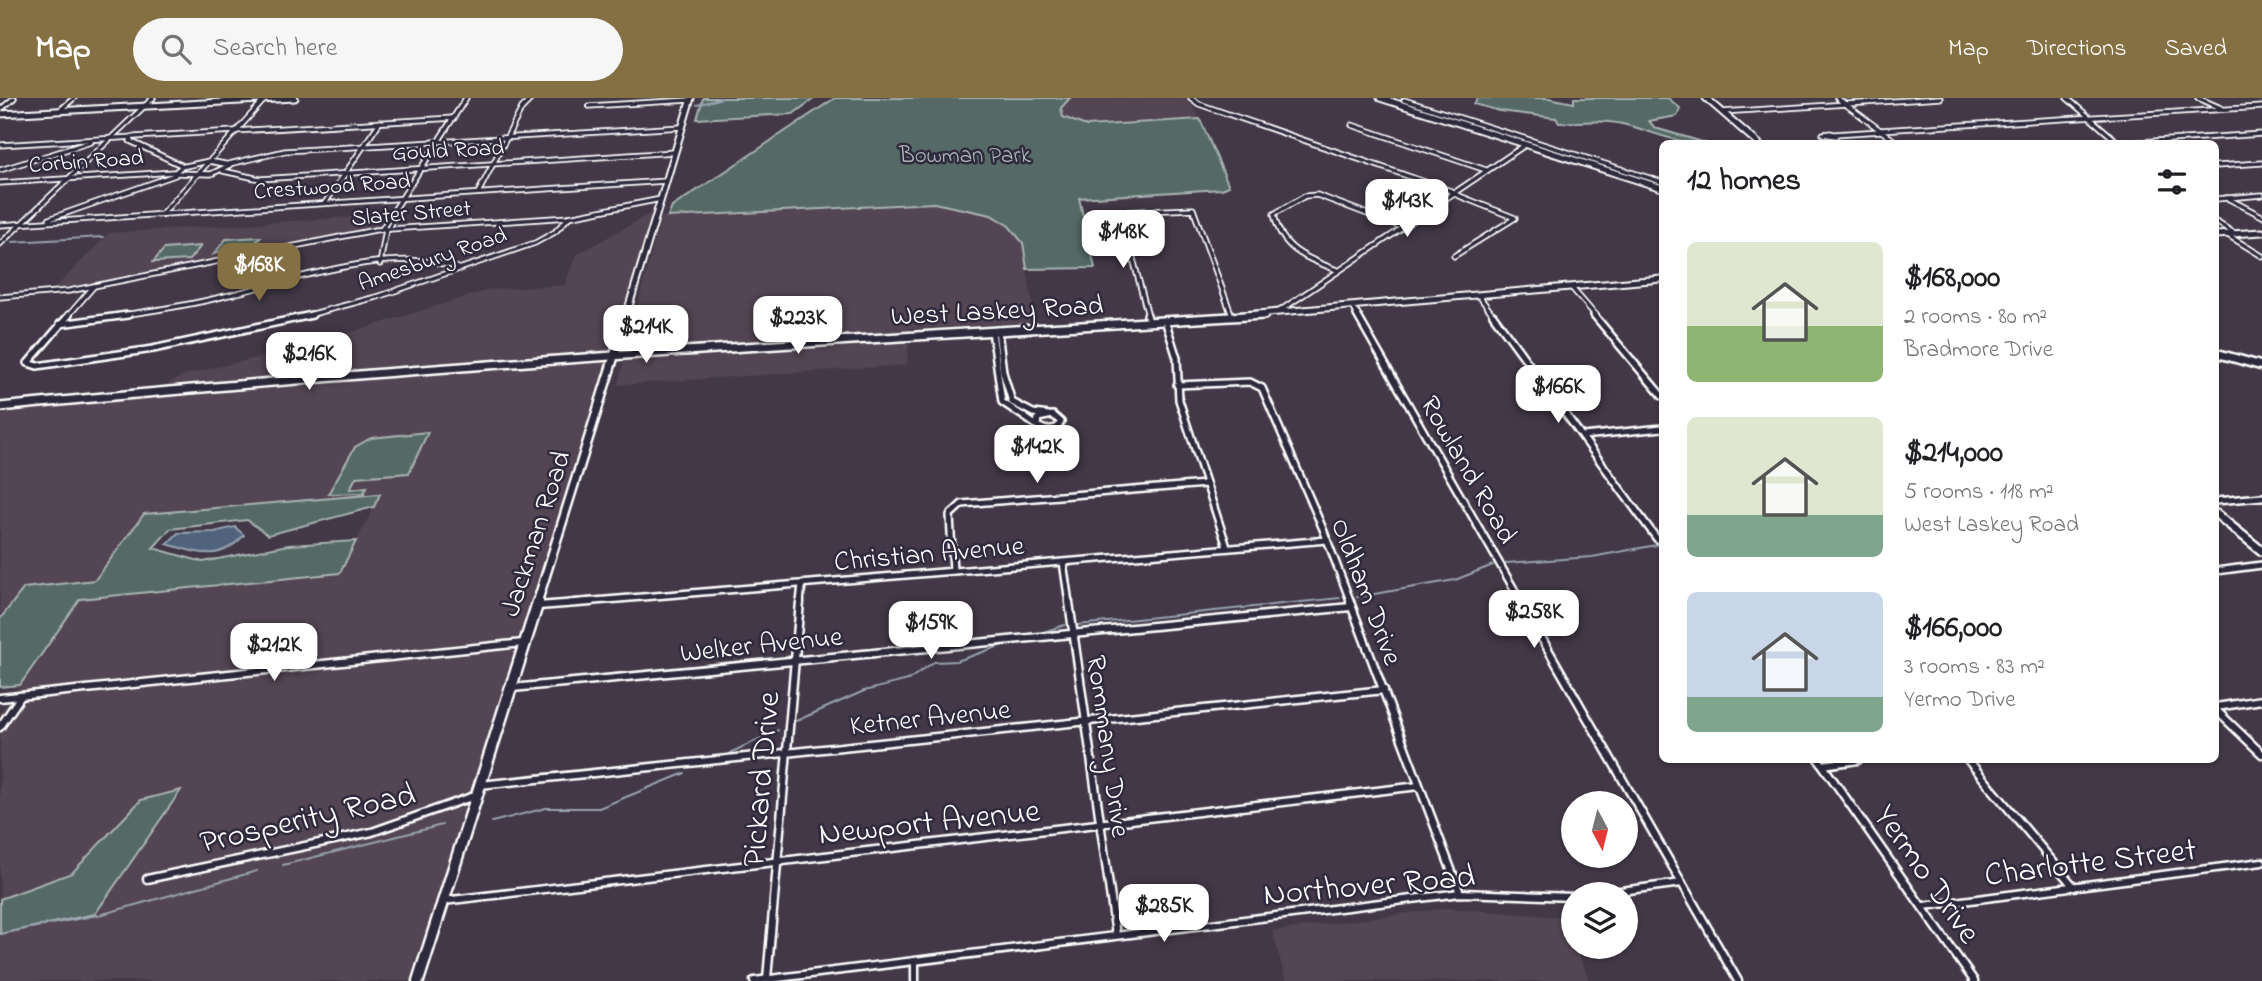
<!DOCTYPE html>
<meta charset="utf-8">
<style>
body{margin:0;font-family:"Indie Flower",sans-serif;background:#f6f6f6;color:#202124;height:100vh;display:flex;flex-direction:column;font-size:26px;white-space:nowrap}
*{box-sizing:border-box;margin:0}
p{font-size:23px;color:#757577}
.icon{flex:none;width:38px;height:38px;fill:none;stroke:currentColor;stroke-width:2;stroke-linecap:round;stroke-linejoin:round}
.map{position:relative;flex:1;overflow:hidden}
.panel{position:absolute;left:1659px;top:42px;width:560px;height:623px;display:flex;flex-direction:column;background:#fff;border-radius:10px;box-shadow:0 2px 5px #0004}
.panel>*{flex:none}
.needle{width:46px;rotate:173deg}
.tools{position:absolute;left:1561px;top:693px;display:grid;gap:14px}
.tools a{display:grid;place-items:center;width:77px;height:77px;border-radius:50%;background:#fff;box-shadow:0 2px 5px #0004;font-size:35px}
.price{position:absolute;translate:-50% -60px;padding:0 16px;border-radius:14px;background:#fff;color:#222;font-size:23px;line-height:46px;filter:drop-shadow(0 2px 4px #0008)}
.price::after{content:'';position:absolute;left:50%;top:42px;width:21px;height:16px;margin-left:-10px;background:inherit;clip-path:polygon(0 0,100% 0,50% 100%)}
.price.current{background:#847042;color:#fff}
ul{padding:0;list-style:none}
li{display:flex;align-items:center;gap:21px;height:175px;padding:0 28px}
li span{display:grid;place-items:center;flex:none;width:196px;height:140px;border-radius:10px;color:#555}
li>.icon{margin-inline-start:auto}
span .icon{width:84px;height:84px;fill:#fffc;stroke-width:1}
li b{font-size:30px}
h2{display:flex;justify-content:space-between;align-items:center;height:84px;padding:0 28px;font-size:30px}
header{display:flex;align-items:center;gap:42px;box-sizing:border-box;height:98px;padding:0 35px;background:#847042;color:#fff}
header strong{font-size:33px}
nav{display:flex;gap:38px;margin-inline-start:auto;font-size:24px}
.search{width:490px;height:63px;background:#f6f6f6;display:flex;align-items:center;gap:18px;box-sizing:border-box;padding:0 24px;border-radius:38px;color:#757577;font-size:26px}
.map>svg:first-child{display:block}
</style>
<header>
<strong>Map</strong>
<div class="search"><svg class="icon" aria-label="search" viewBox="0 0 24 24"><circle cx="10" cy="10" r="6"/><path d="M15 15l6 6"/></svg>Search here</div>
<nav><a>Map</a><a>Directions</a><a>Saved</a></nav>
</header>
<div class="map">
<svg width="2262" height="883" viewBox="0 0 2262 883">
<rect width="100%" height="100%" fill="#423847"/>
<filter id="ink" filterUnits="userSpaceOnUse"><feTurbulence type="fractalNoise" baseFrequency=".0143" numOctaves="2"/><feDisplacementMap in="SourceGraphic" scale="14" xChannelSelector="R" yChannelSelector="G"/><feConvolveMatrix kernelMatrix="1 2 1 2 8 2 1 2 1" color-interpolation-filters="sRGB"/></filter>
<g filter="url(#ink)">
<g fill="#534552">
<path d="M997 0H1187L1200 21 1086 28 1063 19 1005 16Z"/>
<path d="M934 105 991 117 1010 128 1023 145 1035 224 910 231 907 267 618 287 627 251H617L418 883H0V615L80 501 340 475 380 397 144 416 95 482 24 490 0 521V309L156 293 183 277 300 250 488 192 565 187 576 157 658 111 627 222 634 221 661 119Z"/>
<path d="M384 117 376 129 53 192 109 135Z"/>
<path d="M1448 810 1562 819 1590 883H1286L1272 833Z"/>
</g>
<g fill="#546a66" stroke="#aab4b2" stroke-width="2">
<path d="M703 0H815L793 16 697 21Z"/>
<path d="M835 0H1070L1061 10 1063 19 1086 28 1200 21 1229 88 1222 91 1079 100 1095 170 1027 171 1023 145 1009 128 991 117 934 105 668 119 672 109Z"/>
<path d="M1478 0H1549L1574 5V0H1668L1680 10 1677 18 1649 23 1655 30 1706 45C1678 46 1656 35 1630 28 1606 21 1584 24 1559 25L1556 20 1500 13 1474 6Z"/>
<path d="M261 139 246 153 227 151 214 156 226 141Z"/>
<path d="M201 148 189 162 153 164 164 151Z"/>
<path d="M428 334 409 375 356 379 350 391 367 389 364 395 328 396 355 349 371 340Z"/>
<path d="M380 396 374 409 268 437 247 422 170 431 153 450 203 464 288 447 356 443 340 475 80 501 20 587 0 589V521L24 490 95 482 144 416Z"/>
<path d="M181 692 95 816 0 836V801L72 775 141 702Z"/>
</g>
<path fill="#51647c" stroke="#97a2b0" stroke-width="2" d="M235 429 244 437C219 465 199 455 167 446L178 435 214 434Z"/>
<g fill="none" stroke-linecap="round" stroke-linejoin="round">
<g stroke="#97a2b0" stroke-width="2">
<path d="M697 7 722 0"/>
<path d="M12 144 103 139"/>
<path d="M1506 465 1592 459 1662 446"/>
<path d="M1357 499 1455 482 1493 467"/>
<path d="M1078 527 1340 500"/>
<path d="M1043 534 1065 527"/>
<path d="M796 623 864 593 908 582 934 564 957 563 1006 546"/>
<path d="M730 655 778 632"/>
<path d="M492 724 546 710H599L685 675"/>
<path d="M283 767 442 727"/>
<path d="M0 836 103 816 257 773"/>
</g>
<defs>
<g id="street-far2">
<path d="M1191 0 1199 6 1454 94"/>
<path d="M1837 0 1899 46"/>
<path d="M2067 0 2120 46"/>
<path d="M2198 0 2221 10"/>
<path d="M1404 2 1662 84"/>
<path d="M589 8 690 2"/>
<path d="M0 12 14 0"/>
<path d="M59 13 74 0"/>
<path d="M1722 14 1940 0"/>
<path d="M1352 27 1486 72"/>
<path d="M1880 32 2262 9"/>
<path d="M1831 35 1836 38 1823 36Z"/>
<path d="M1834 36 1881 33"/>
<path d="M132 39 130 43 183 68"/>
<path d="M2109 46 2262 36"/>
<path d="M0 47 454 20"/>
<path d="M209 63 230 67 211 76 174 75 181 69Z"/>
<path d="M229 66 285 53 682 29"/>
<path d="M2216 68 2262 65"/>
<path d="M0 72 91 44"/>
<path d="M223 73 260 81 675 54"/>
<path d="M0 85 174 74"/>
<path d="M478 95 522 10 532 0"/>
<path d="M1452 95 1515 120 1454 158"/>
<path d="M2227 100 2262 118"/>
<path d="M2216 101 2262 97"/>
<path d="M325 105 380 24"/>
<path d="M162 116 265 1"/>
<path d="M49 121 175 77"/>
<path d="M2216 124 2234 135"/>
<path d="M0 127 666 83"/>
<path d="M382 131 466 0"/>
<path d="M389 131 396 115"/>
<path d="M2226 136 2262 158"/>
<path d="M0 146 153 0"/>
<path d="M380 166 386 131"/>
<path d="M1337 172C1306 160 1281 152 1274 116L1305 98 1317 97 1402 129"/>
<path d="M1571 189 1596 218"/>
<path d="M1479 198 1494 218"/>
<path d="M0 199 69 193 375 132 569 119 661 101"/>
<path d="M1353 209 1358 218"/>
<path d="M1278 214 1525 47"/>
<path d="M68 218 94 188"/>
<path d="M116 218C151 213 187 208 221 199 290 183 393 145 461 171"/>
<path d="M305 218 380 198 535 145 555 134 569 119"/>
<path d="M1148 218 1121 114 1193 111 1232 218"/>
</g>
<g id="street-far1">
<path d="M69 217 28 265 37 268 153 251 312 217"/>
<path d="M1147 217 1149 223"/>
<path d="M1357 217 1522 505"/>
<path d="M1493 217 1657 441"/>
<path d="M1594 217 1662 298"/>
<path d="M1165 222 1177 260 1179 302 1227 449"/>
<path d="M60 226 128 217"/>
<path d="M998 232 1003 274 1012 304 1033 315 1049 317"/>
<path d="M992 233 1002 304 1036 327"/>
<path d="M1177 287 1250 284 1262 290 1323 431 1351 505"/>
<path d="M1053 317 1061 324 1057 330 1046 332 1037 328 1038 320Z"/>
<path d="M1583 338 1662 330"/>
<path d="M2216 403 2262 399"/>
<path d="M1063 464 1069 505"/>
<path d="M953 473 950 417 962 406 1206 386"/>
<path d="M2216 473 2262 467"/>
<path d="M570 505 1327 442"/>
<path d="M800 505 802 486"/>
</g>
<g id="street">
<path d="M1069 504 1116 837"/>
<path d="M1350 504 1460 795"/>
<path d="M1521 504 1738 883"/>
<path d="M538 508 591 504"/>
<path d="M512 590 1351 509"/>
<path d="M0 600 523 545"/>
<path d="M2216 609 2262 602"/>
<path d="M2216 612 2262 656"/>
<path d="M0 629 21 598"/>
<path d="M1819 662 1974 883"/>
<path d="M1968 662 2074 789"/>
<path d="M1823 667 1858 662"/>
<path d="M480 687 1384 592"/>
<path d="M147 781 372 734 477 697"/>
<path d="M1598 796 1682 785"/>
<path d="M443 803 1419 688"/>
<path d="M1924 808 2262 764"/>
<path d="M915 864V883"/>
<path d="M767 881 800 504"/>
<path d="M754 883 1460 795 1573 799"/>
</g>
<g id="secondary-far2">
<path d="M1380 0 1662 90"/>
<path d="M1706 0 1759 46"/>
<path d="M0 16 295 0"/>
<path d="M2216 137 2262 134"/>
<path d="M626 218 691 0"/>
<path d="M1234 218 1662 181"/>
</g>
<g id="secondary-far1">
<path d="M2216 255 2262 268"/>
<path d="M0 309C421 267 842 242 1264 217"/>
<path d="M2216 416 2262 453"/>
<path d="M537 505 627 217"/>
</g>
<path id="secondary" d="M418 883 538 504"/>
</defs>
<use href="#street-far2" stroke="#fff" stroke-width="7"/>
<use href="#street-far1" stroke="#fff" stroke-width="10"/>
<use href="#street" stroke="#fff" stroke-width="11"/>
<use href="#secondary-far2" stroke="#fff" stroke-width="9"/>
<use href="#secondary-far1" stroke="#fff" stroke-width="12"/>
<use href="#secondary" stroke="#fff" stroke-width="15"/>
<use href="#street-far2" stroke="#2f2a3d" stroke-width="3.5"/>
<use href="#street-far1" stroke="#2f2a3d" stroke-width="5"/>
<use href="#street" stroke="#2f2a3d" stroke-width="6"/>
<use href="#secondary-far2" stroke="#2f2a3d" stroke-width="5"/>
<use href="#secondary-far1" stroke="#2f2a3d" stroke-width="7"/>
<use href="#secondary" stroke="#2f2a3d" stroke-width="10"/>
</g>
</g>
<g text-anchor="middle" stroke-width="5" stroke-linejoin="round" paint-order="stroke">
<g font-size="23" fill="#fff" stroke="#2f2a3d">
<text transform="translate(448 51) rotate(-3)" y="8">Gould Road</text>
<text transform="translate(86 62) rotate(-4)" y="8">Corbin Road</text>
<text transform="translate(332 87) rotate(-4)" y="8">Crestwood Road</text>
<text transform="translate(411 114) rotate(-5)" y="8">Slater Street</text>
<text transform="translate(432 160) rotate(-19)" y="8">Amesbury Road</text>
</g>
<g font-size="23" fill="#aab4b2" stroke="#2f2a3d">
<text x="965" y="64">Bowman Park</text>
</g>
<g font-size="28" fill="#fff" stroke="#2f2a3d">
<text transform="translate(997 211) rotate(-3)" y="10">West Laskey Road</text>
<text transform="translate(1470 371) rotate(60)" y="10">Rowland Road</text>
<text transform="translate(534 435) rotate(-72)" y="10">Jackman Road</text>
<text transform="translate(929 454) rotate(-5)" y="10">Christian Avenue</text>
<text transform="translate(1368 493) rotate(69)" y="10">Oldham Drive</text>
<text transform="translate(761 545) rotate(-6)" y="10">Welker Avenue</text>
<text transform="translate(930 618) rotate(-6)" y="10">Ketner Avenue</text>
<text transform="translate(1110 648) rotate(82)" y="10">Rommany Drive</text>
</g>
<g font-size="33" fill="#fff" stroke="#2f2a3d">
<text transform="translate(759 681) rotate(-85)" y="12">Pickard Drive</text>
<text transform="translate(307 718) rotate(-13)" y="12">Prosperity Road</text>
<text transform="translate(929 722) rotate(-6)" y="12">Newport Avenue</text>
<text transform="translate(2090 762) rotate(-7)" y="12">Charlotte Street</text>
<text transform="translate(1929 775) rotate(55)" y="12">Yermo Drive</text>
<text transform="translate(1369 785) rotate(-5)" y="12">Northover Road</text>
</g>
</g>
</svg>
<div class="tools">
<a><svg class="needle" viewBox="-14 -14 28 28"><path d="M0-13l5 13h-10z" fill="#e53935"/><path d="M0 13l5-13h-10z" fill="#757577"/></svg></a>
<a><svg class="icon" aria-label="layers" viewBox="0 0 24 24"><path d="M12 4l9 5-9 5-9-5zM3 14l9 5 9-5"/></svg></a>
</div>
<b class="price" style="left:1407px;top:141px">$143K</b>
<b class="price" style="left:1123px;top:172px">$148K</b>
<b class="price current" style="left:259px;top:205px">$168K</b>
<b class="price" style="left:798px;top:258px">$223K</b>
<b class="price" style="left:646px;top:267px">$214K</b>
<b class="price" style="left:309px;top:294px">$216K</b>
<b class="price" style="left:1558px;top:327px">$166K</b>
<b class="price" style="left:1037px;top:387px">$142K</b>
<b class="price" style="left:1534px;top:552px">$258K</b>
<b class="price" style="left:931px;top:563px">$159K</b>
<b class="price" style="left:274px;top:585px">$212K</b>
<b class="price" style="left:1164px;top:846px">$285K</b>
<section class="panel">
<h2>12 homes<svg class="icon" aria-label="filters" viewBox="0 0 24 24"><path d="M4 7h16M4 17h16"/><circle cx="9" cy="7" r="2"/><circle cx="15" cy="17" r="2"/></svg></h2>
<ul>
<li><span style="background:linear-gradient(#dfe7d0 60%,#8fb573 0)"><svg class="icon" aria-label="home" viewBox="0 0 24 24"><path d="M3 11l9-7 9 7M6 9v11h12V9"/></svg></span><div><b>$168,000</b><p>2 rooms · 80 m²</p><p>Bradmore Drive</p></div></li>
<li><span style="background:linear-gradient(#dfe7d0 70%,#7fa58c 0)"><svg class="icon" aria-label="home" viewBox="0 0 24 24"><path d="M3 11l9-7 9 7M6 9v11h12V9"/></svg></span><div><b>$214,000</b><p>5 rooms · 118 m²</p><p>West Laskey Road</p></div></li>
<li><span style="background:linear-gradient(#c9d6e8 75%,#7fa58c 0)"><svg class="icon" aria-label="home" viewBox="0 0 24 24"><path d="M3 11l9-7 9 7M6 9v11h12V9"/></svg></span><div><b>$166,000</b><p>3 rooms · 83 m²</p><p>Yermo Drive</p></div></li>
</ul>
</section>
</div>
